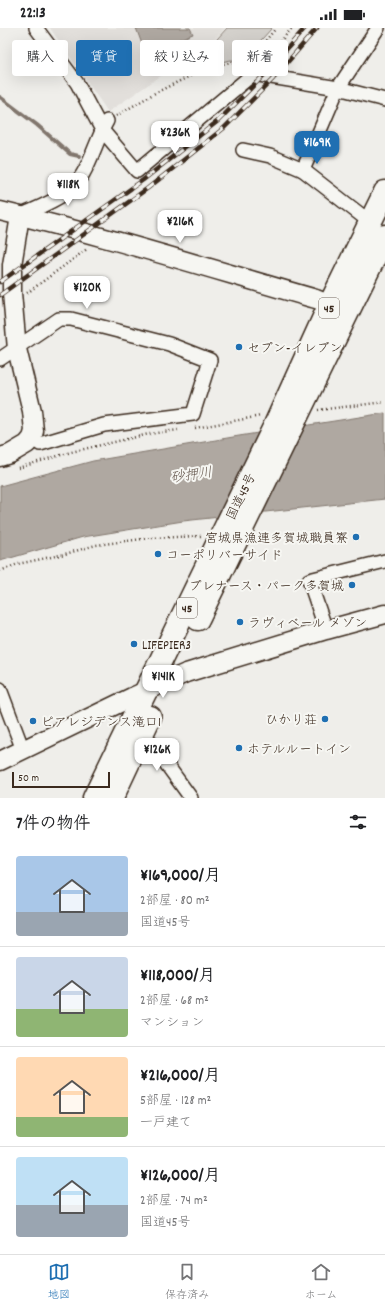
<!DOCTYPE html>
<html lang="ja">
<meta charset="utf-8">
<style>
body{margin:0;font-family:Dekko,"Klee One",sans-serif;background:#f6f6f6;color:#202124;height:100vh;display:flex;flex-direction:column;font-size:15px;white-space:nowrap}
*{box-sizing:border-box;margin:0}
p{font-size:13px;color:#757577}
.icon{flex:none;width:22px;height:22px;fill:none;stroke:currentColor;stroke-width:2;stroke-linecap:round;stroke-linejoin:round}
.map{position:relative;height:770px;overflow:hidden}
.panel{display:flex;flex-direction:column;background:#fff;flex:1}
.panel>*{flex:none}
.banner{position:absolute;left:12px;top:12px;width:361px;height:36px;display:flex;gap:8px}
.scale{position:absolute;left:12px;bottom:10px;width:98px;box-sizing:border-box;padding-left:4px;border:2px solid #3b2a1e;border-top:0;font-size:11px;line-height:14px;white-space:nowrap;color:#3b2a1e;-webkit-text-stroke:3px #f6f6f2;paint-order:stroke}
.price{position:absolute;translate:-50% -34px;padding:0 9px;border-radius:8px;background:#fff;color:#222;font-size:13px;line-height:26px;filter:drop-shadow(0 1px 2px #0008)}
.price::after{content:'';position:absolute;left:50%;top:24px;width:12px;height:9px;margin-left:-6px;background:inherit;clip-path:polygon(0 0,100% 0,50% 100%)}
.price.on{background:#1f6fb2;color:#fff}
ul{padding:0;list-style:none}
li{display:flex;align-items:center;gap:12px;height:100px;padding:0 16px}
li+li{border-top:1px solid #e0e0e0}
li span{display:grid;place-items:center;flex:none;width:112px;height:80px;border-radius:4px;color:#555}
li>.icon{margin-inline-start:auto}
span .icon{width:48px;height:48px;fill:#fffc;stroke-width:1}
li b{font-size:17px}
h2{display:flex;justify-content:space-between;align-items:center;height:48px;padding:0 16px;font-size:17px}
.pill{padding:0 14px;border-radius:4px;background:#fff;box-shadow:0 4px 16px #0002;font-size:14px;line-height:36px}
.pill.on{background:#1f6fb2;color:#fff}
.status{display:flex;justify-content:space-between;align-items:center;height:28px;padding:0 20px;background:#fff;direction:ltr}
.status svg{height:11px;fill:currentColor}
.dock{display:flex;justify-content:space-around;align-items:center;height:56px;border-top:1px solid #e0e0e0;background:#fff;font-size:11px;color:#757577}
.dock a{display:grid;justify-items:center;gap:2px}
.dock .on{color:#1f6fb2}
.map>svg:first-child{display:block}
</style>
<div class="status"><b>22:13</b><svg viewBox="0 0 49 12"><path d="M0 12V9h3v3zM5 12V6h3v6zM10 12V3h3v9zM15 12V0h3v12zM26 1h20v11H26zM47 4h2v5h-2z"/></svg></div>
<div class="map">
<svg width="385" height="770" viewBox="0 0 385 770">
<rect width="100%" height="100%" fill="#efeeea"/>
<filter id="ink" filterUnits="userSpaceOnUse"><feTurbulence type="fractalNoise" baseFrequency=".025" numOctaves="2"/><feDisplacementMap in="SourceGraphic" scale="8" xChannelSelector="R" yChannelSelector="G"/><feConvolveMatrix kernelMatrix="1 2 1 2 8 2 1 2 1" color-interpolation-filters="sRGB"/></filter>
<g filter="url(#ink)">
<path fill="#e2dfdb" d="M50 0H225L215 11 108 84Z"/>
<path fill="#d4d1cc" stroke="#887e75" d="M227 0H272L242 33 231 32 211 36 209 31 217 11Z"/>
<g fill="#afa8a1" stroke="#81766d">
<path d="M136 0H190L193 6 145 24Z"/>
<path d="M385 385V471L183 493 83 509 0 533V458L93 433 239 408Z"/>
</g>
<g fill="none" stroke-linecap="round" stroke-linejoin="round">
<path stroke="#81766d" stroke-width="4" d="M0 69 37 97 70 126 79 128"/>
<defs>
<g id="street">
<path d="M36 0 77 55 102 102 137 143 253 46 338 60 385 72"/>
<path d="M243 122 270 128 303 142 370 194"/>
<path d="M303 142 338 60 378 0"/>
<path d="M20 188C35 181 51 175 64 166 88 152 94 115 107 93"/>
<path d="M0 331 59 291H71L169 316 210 332 193 386 104 397 40 416 32 410"/>
<path d="M326 602 309 552 385 533"/>
<path d="M0 661 23 722"/>
<path d="M143 704 191 770"/>
</g>
<g id="secondary">
<path d="M0 183C106 208 211 241 316 271L341 281"/>
<path d="M0 429 10 426 27 416 32 410 34 403 32 383 17 321 12 265V237L20 188"/>
<path d="M0 733 132 669 186 645 326 602 385 586"/>
</g>
<g id="highway">
<path d="M198 591 385 208"/>
<path d="M94 770 275 397 330 276 385 164"/>
<path d="M112 770 150 689"/>
</g>
</defs>
<use href="#street" stroke="#3b2a1e" stroke-width="16"/>
<use href="#secondary" stroke="#3b2a1e" stroke-width="21"/>
<use href="#highway" stroke="#3b2a1e" stroke-width="25"/>
<g stroke="#3b2a1e" stroke-width="2.5" stroke-dasharray="1 3" stroke-linecap="butt">
<path d="M248 34 276 0"/>
<path d="M262 35 292 0"/>
<path d="M116 88 155 65 207 40 231 34H247"/>
<path d="M27 265 87 221"/>
<path d="M318 382 385 374"/>
<path d="M195 400 261 388"/>
<path d="M18 440 71 424 149 406 178 402"/>
<path d="M0 543 18 536 65 526 96 517 150 510 203 508"/>
</g>
<use href="#street" stroke="#f6f6f2" stroke-width="13"/>
<use href="#secondary" stroke="#f6f6f2" stroke-width="18"/>
<use href="#highway" stroke="#f6f6f2" stroke-width="22"/>
<defs>
<g id="rail">
<path d="M0 254 143 152 218 93 265 46 305 0"/>
<path d="M0 267 148 160 224 100 272 52 317 0"/>
</g>
</defs>
<use href="#rail" stroke="#3b2a1e" stroke-width="4.5"/>
<use href="#rail" stroke="#f6f6f2" stroke-width="3" stroke-dasharray="9" stroke-linecap="butt"/>
</g>
</g>
<g fill="#1f6fb2" stroke="#f6f6f2" stroke-width="1.5">
<circle cx="239" cy="319" r="4"/>
<circle cx="356" cy="509" r="4"/>
<circle cx="158" cy="526" r="4"/>
<circle cx="352" cy="557" r="4"/>
<circle cx="240" cy="594" r="4"/>
<circle cx="134" cy="616" r="4"/>
<circle cx="325" cy="691" r="4"/>
<circle cx="33" cy="693" r="4"/>
<circle cx="239" cy="720" r="4"/>
</g>
<g text-anchor="middle" stroke-width="4" stroke-linejoin="round" paint-order="stroke">
<g fill="#f6f6f2" stroke="#73675e" stroke-width="1">
<rect x="319" y="270" width="20" height="20" rx="3"/>
<rect x="177" y="570" width="20" height="20" rx="3"/>
</g>
<g font-size="12" font-weight="bold" fill="#3b2a1e">
<text x="329" y="284">45</text>
<text x="187" y="584">45</text>
</g>
<g font-size="13" fill="#3b2a1e" stroke="#f6f6f2" text-anchor="start">
<text x="247" y="324">セブン-イレブン</text>
<text x="348" y="514" text-anchor="end">宮城県漁連多賀城職員寮</text>
<text x="166" y="531">コーポリバーサイド</text>
<text x="344" y="562" text-anchor="end">ブレナース・パーク多賀城</text>
<text x="248" y="599">ラヴィベール メゾン</text>
<text x="142" y="621">LIFEPIER3</text>
<text x="317" y="696" text-anchor="end">ひかり荘</text>
<text x="41" y="698">ピアレジデンス滝口1</text>
<text x="247" y="725">ホテルルートイン</text>
</g>
<g font-size="13" fill="#3b2a1e" stroke="#f6f6f2">
<text transform="translate(240 468) rotate(-64)" y="5">国道45号</text>
</g>
<g font-size="14" font-style="italic" fill="#64564c" stroke="#f6f6f2">
<text transform="translate(191 446) rotate(-8)" y="5">砂押川</text>
</g>
</g>
</svg>
<div class="scale">50 m</div>
<b class="price" style="left:175px;top:127px">¥236K</b>
<b class="price on" style="left:317px;top:137px">¥169K</b>
<b class="price" style="left:68px;top:179px">¥118K</b>
<b class="price" style="left:180px;top:216px">¥216K</b>
<b class="price" style="left:87px;top:282px">¥120K</b>
<b class="price" style="left:163px;top:671px">¥141K</b>
<b class="price" style="left:157px;top:744px">¥126K</b>
<div class="banner">
<a class="pill">購入</a>
<a class="pill on">賃貸</a>
<a class="pill">絞り込み</a>
<a class="pill">新着</a>
</div>
</div>
<section class="panel">
<h2>7件の物件<svg class="icon" aria-label="filters" viewBox="0 0 24 24"><path d="M4 7h16M4 17h16"/><circle cx="9" cy="7" r="2"/><circle cx="15" cy="17" r="2"/></svg></h2>
<ul>
<li><span style="background:linear-gradient(#a9c7e8 70%,#9aa5b1 0)"><svg class="icon" aria-label="home" viewBox="0 0 24 24"><path d="M3 11l9-7 9 7M6 9v11h12V9"/></svg></span><div><b>¥169,000/月</b><p>2部屋 · 80 m²</p><p>国道45号</p></div></li>
<li><span style="background:linear-gradient(#c9d6e8 65%,#8fb573 0)"><svg class="icon" aria-label="home" viewBox="0 0 24 24"><path d="M3 11l9-7 9 7M6 9v11h12V9"/></svg></span><div><b>¥118,000/月</b><p>2部屋 · 68 m²</p><p>マンション</p></div></li>
<li><span style="background:linear-gradient(#ffd9b3 75%,#8fb573 0)"><svg class="icon" aria-label="home" viewBox="0 0 24 24"><path d="M3 11l9-7 9 7M6 9v11h12V9"/></svg></span><div><b>¥216,000/月</b><p>5部屋 · 128 m²</p><p>一戸建て</p></div></li>
<li><span style="background:linear-gradient(#bfe0f5 60%,#9aa5b1 0)"><svg class="icon" aria-label="home" viewBox="0 0 24 24"><path d="M3 11l9-7 9 7M6 9v11h12V9"/></svg></span><div><b>¥126,000/月</b><p>2部屋 · 74 m²</p><p>国道45号</p></div></li>
</ul>
</section>
<nav class="dock">
<a class="on"><svg class="icon" aria-label="map" viewBox="0 0 24 24"><path d="M3 6l6-2 6 2 6-2v14l-6 2-6-2-6 2zM9 4v14M15 6v14"/></svg>地図</a>
<a><svg class="icon" aria-label="saved" viewBox="0 0 24 24"><path d="M7 4h10v16l-5-4-5 4z"/></svg>保存済み</a>
<a><svg class="icon" aria-label="home" viewBox="0 0 24 24"><path d="M3 11l9-7 9 7M6 9v11h12V9"/></svg>ホーム</a>
</nav>
